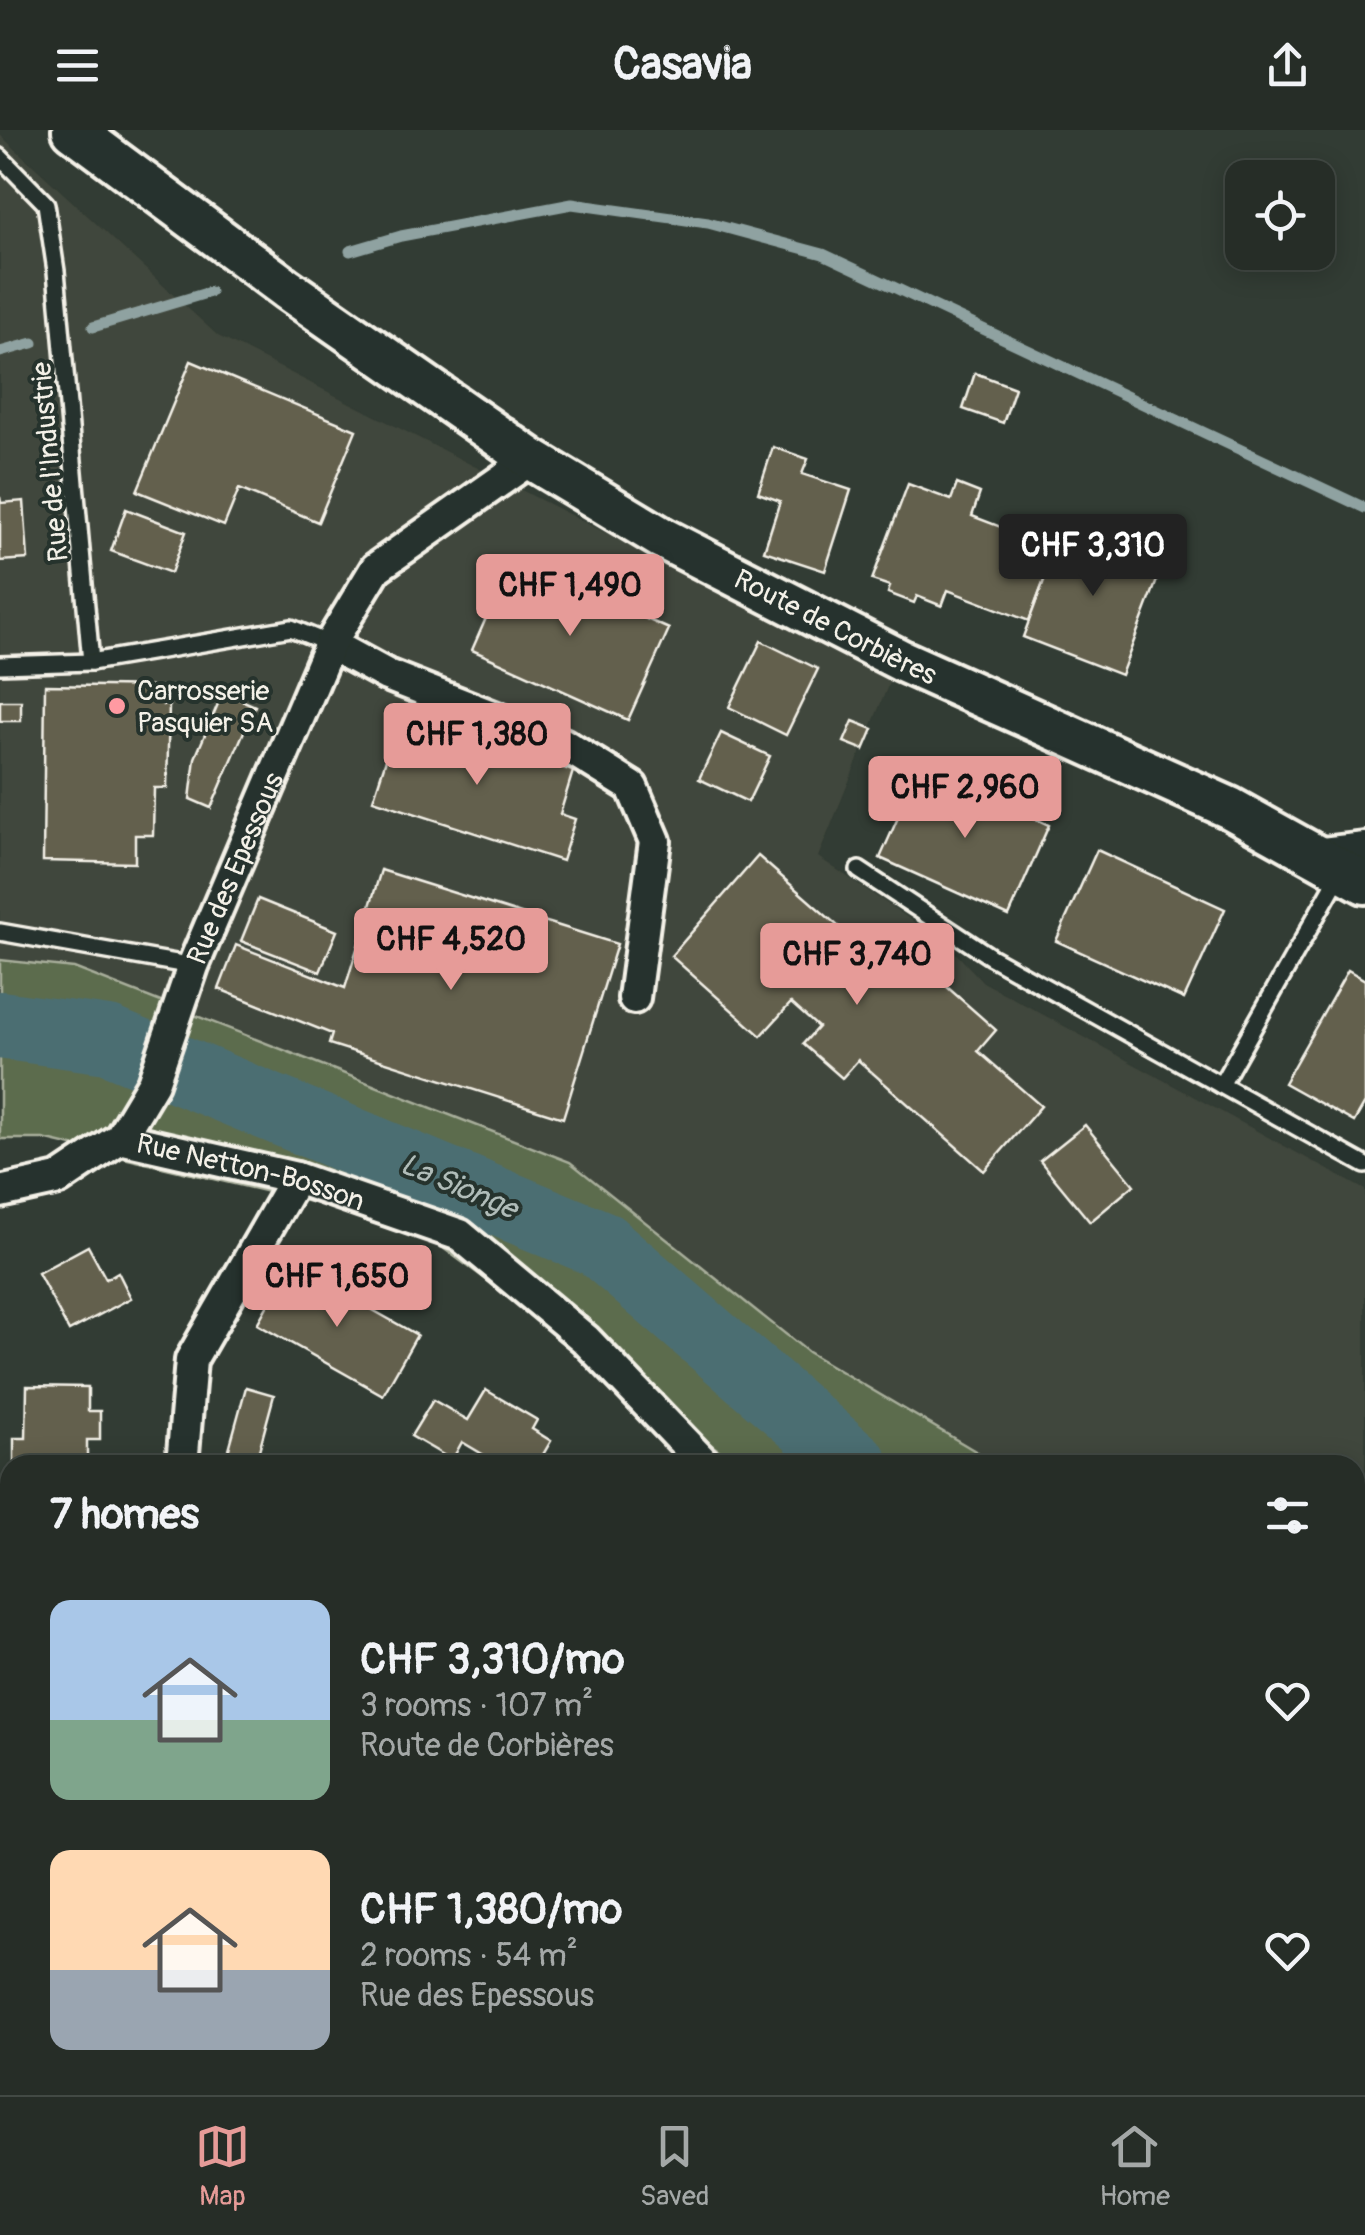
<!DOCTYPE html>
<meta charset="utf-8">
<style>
body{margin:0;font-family:Pangolin,sans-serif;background:#323933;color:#f1f3f6;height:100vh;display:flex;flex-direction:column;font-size:38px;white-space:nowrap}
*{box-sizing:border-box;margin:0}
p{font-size:32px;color:#a4a8a7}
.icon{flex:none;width:55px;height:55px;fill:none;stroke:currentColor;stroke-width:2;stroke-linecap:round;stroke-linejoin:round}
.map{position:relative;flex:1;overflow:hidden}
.side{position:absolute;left:0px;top:1325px;width:1365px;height:640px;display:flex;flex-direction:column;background:#262d27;border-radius:30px 30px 0 0;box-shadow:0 5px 25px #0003,0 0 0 2px #424944}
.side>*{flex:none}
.fabs{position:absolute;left:1225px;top:30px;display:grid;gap:20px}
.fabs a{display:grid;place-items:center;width:110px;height:110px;border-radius:20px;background:#262d27;box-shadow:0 5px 25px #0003,0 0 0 2px #424944;font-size:50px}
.price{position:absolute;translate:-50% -85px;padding:0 22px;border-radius:10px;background:#e69b98;color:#111;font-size:32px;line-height:65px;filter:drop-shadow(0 2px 5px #0008)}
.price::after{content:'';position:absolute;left:50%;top:60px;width:30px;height:22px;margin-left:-15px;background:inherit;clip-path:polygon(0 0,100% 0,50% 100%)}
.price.active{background:#222;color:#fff}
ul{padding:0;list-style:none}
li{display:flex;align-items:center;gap:30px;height:250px;padding:0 50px}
li span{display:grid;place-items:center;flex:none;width:280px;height:200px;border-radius:20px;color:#555}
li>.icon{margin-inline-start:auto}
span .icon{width:120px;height:120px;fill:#fffc;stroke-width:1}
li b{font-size:42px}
h2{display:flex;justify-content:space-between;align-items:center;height:120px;padding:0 50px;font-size:42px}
header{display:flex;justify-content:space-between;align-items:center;height:130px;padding:0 50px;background:#262d27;font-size:45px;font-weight:700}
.tabs{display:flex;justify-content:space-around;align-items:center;height:140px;border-top:2px solid #424944;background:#262d27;font-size:28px;color:#a4a8a7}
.tabs a{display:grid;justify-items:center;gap:5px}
.tabs .active{color:#e69b98}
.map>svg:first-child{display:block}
</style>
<header><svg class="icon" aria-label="menu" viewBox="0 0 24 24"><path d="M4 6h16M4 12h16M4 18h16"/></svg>Casavia<svg class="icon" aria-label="share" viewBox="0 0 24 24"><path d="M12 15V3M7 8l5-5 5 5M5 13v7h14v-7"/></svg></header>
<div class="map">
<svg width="1365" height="1965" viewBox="0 0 1365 1965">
<rect width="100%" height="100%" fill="#323c34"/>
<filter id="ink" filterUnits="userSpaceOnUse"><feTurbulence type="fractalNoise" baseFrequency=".01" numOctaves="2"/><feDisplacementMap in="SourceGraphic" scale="20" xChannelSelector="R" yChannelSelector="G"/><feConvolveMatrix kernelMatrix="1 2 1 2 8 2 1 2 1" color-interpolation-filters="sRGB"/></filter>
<g filter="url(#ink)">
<path fill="#41473c" d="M0 5 218 206 891 548 818 727 947 814 983 852 1365 1060V1442H1355V1335H999L808 1222 570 1032 74 838 0 830Z"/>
<g fill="#5c6c4e" stroke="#a8ae9b" stroke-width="2.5">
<path d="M0 830 74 838 570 1032 808 1222 999 1335H739L413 1096 43 1009H0Z"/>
<path d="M1355 1442H1365V1584L1355 1581Z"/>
</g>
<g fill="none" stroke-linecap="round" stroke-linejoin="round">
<g stroke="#8fa2a1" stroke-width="11">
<path d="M350 121 401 106 572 74 708 93 823 124 1365 378"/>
<path d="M93 197 210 162"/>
<path d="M0 222 33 213"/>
</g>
<g stroke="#4c6e72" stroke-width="68">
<path d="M0 895 108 910 600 1114 855 1335"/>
<path d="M1355 1524 1365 1525"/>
</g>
</g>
<g fill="#64604e" stroke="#f4f1e8" stroke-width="2.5">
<path d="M191 231 356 300 318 392 239 359 224 396 137 361Z"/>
<path d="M975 243 1015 258 1003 293 963 279Z"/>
<path d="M773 317 808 329 802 344 851 360 825 441 764 421 780 371 758 363Z"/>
<path d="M908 354 951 370 957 354 980 363 972 386 1056 418 1029 491 948 460 942 476 917 466 914 473 888 463 890 456 872 450Z"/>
<path d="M0 367 1 373 24 371 28 429 0 431Z"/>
<path d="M126 379 186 402 171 443 111 421Z"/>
<path d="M1065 394 1164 432 1121 545 1023 507Z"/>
<path d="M512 429 669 499 628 590 472 520Z"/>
<path d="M761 511 818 539 786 605 729 577Z"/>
<path d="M45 555 163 557V575H169L167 658H154L153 705H135V733L43 731Z"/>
<path d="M223 562 255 576 211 678 190 669 195 628Z"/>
<rect x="0" y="571" width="21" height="20"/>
<path d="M401 582 446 596 442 608 484 621 487 613 573 641 560 684 575 689 562 731 373 670Z"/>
<path d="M853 591 873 599 864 620 844 612Z"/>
<path d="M721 603 770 626 748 672 699 649Z"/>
<path d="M921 636 1049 695 1009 786 880 728Z"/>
<path d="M1097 720 1225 779 1184 869 1056 811Z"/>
<path d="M758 726 863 818 880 798 996 900 978 921 1041 976 984 1041 858 930 842 948 803 914 818 897 791 873 761 906 671 826Z"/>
<path d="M381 740 617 814 563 988 329 914 332 904 219 859 236 815 345 858Z"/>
<path d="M258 769 337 801 320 842 241 811Z"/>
<path d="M1348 840 1365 850V973L1354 992 1284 953Z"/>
<path d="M1085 995 1134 1055 1090 1092 1040 1031Z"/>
<path d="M88 1116 106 1149 118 1142 131 1168 69 1201 38 1143Z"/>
<path d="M291 1134 417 1205 383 1265 257 1194Z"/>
<path d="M27 1256 88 1257V1281H100V1310H87V1328L55 1327V1335H14V1308H26Z"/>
<path d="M246 1257 274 1265 255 1335 226 1330Z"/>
<path d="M486 1260 537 1290 532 1299 551 1311 537 1335H501L462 1312 452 1330 411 1306 433 1270 468 1290Z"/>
<path d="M1355 1682 1365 1683V1733L1355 1732Z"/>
<path d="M1355 1785 1365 1787V1884L1355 1882Z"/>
<path d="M0 1883 10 1884V1955L0 1954Z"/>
<path d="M11 1955H116L115 1964 47 1957 46 1964 18 1961V1956Z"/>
<path d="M258 1955H453L452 1965H354Z"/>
<path d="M608 1955H873L871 1965H638Z"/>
<path d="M967 1955H1047L1046 1965H966Z"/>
</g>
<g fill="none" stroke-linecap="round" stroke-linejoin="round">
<defs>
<g id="lane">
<path d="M0 27 46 74 56 141 91 532"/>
<path d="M0 535 91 532 291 498 330 514"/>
<path d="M859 740 991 827 1221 955"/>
<path d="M1340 744 1221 955 1365 1035"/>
<path d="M0 802 193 836"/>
</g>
<g id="street">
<path d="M330 514 387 545 563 614 632 657 655 711 634 868"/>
<path d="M1314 724 1365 718"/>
<path id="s1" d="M120 1008 296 1048 460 1105 585 1209 706 1335"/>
<path id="s2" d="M0 1062 59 1049 120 1008 153 953 193 836 330 514 376 438 531 329"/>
<path d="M182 1335 191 1230 296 1048"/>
<path d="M1355 1621 1365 1622"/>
<path d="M0 1772H10"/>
<path d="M0 1836 10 1837"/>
<path d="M501 1965 503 1955"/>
</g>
<g id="secondary">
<path id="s3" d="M73 0 287 159 531 329 662 408 902 531 1230 678 1365 753"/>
</g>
</defs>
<use href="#lane" stroke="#f4f1e8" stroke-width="22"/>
<use href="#street" stroke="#f4f1e8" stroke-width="38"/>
<use href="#secondary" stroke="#f4f1e8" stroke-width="48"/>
<use href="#lane" stroke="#26332d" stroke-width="15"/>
<use href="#street" stroke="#26332d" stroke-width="30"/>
<use href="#secondary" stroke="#26332d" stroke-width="40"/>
</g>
</g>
<circle fill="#ff9aa2" stroke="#26332d" stroke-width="4" cx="117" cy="576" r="10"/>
<g text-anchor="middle" stroke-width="8" stroke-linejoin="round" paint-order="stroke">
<g font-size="28" fill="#f4f1e8" stroke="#26332d">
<text transform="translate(49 332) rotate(-95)" y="10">Rue de l'Industrie</text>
<text dy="10" stroke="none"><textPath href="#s3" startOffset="912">Route de Corbières</textPath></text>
<text dy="10" stroke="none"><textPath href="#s2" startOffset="428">Rue des Epessous</textPath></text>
<text dy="10" stroke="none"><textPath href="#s1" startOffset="135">Rue Netton-Bosson</textPath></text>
</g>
<g font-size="28" fill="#f4f1e8" stroke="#26332d" text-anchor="start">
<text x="137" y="570">Carrosserie<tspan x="137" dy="32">Pasquier SA</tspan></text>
</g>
<g font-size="30" font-style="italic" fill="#b1bdb9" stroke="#26332d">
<text transform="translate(459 1056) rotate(23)" y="10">La Sionge</text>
</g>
</g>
</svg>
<div class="fabs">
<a><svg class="icon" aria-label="locate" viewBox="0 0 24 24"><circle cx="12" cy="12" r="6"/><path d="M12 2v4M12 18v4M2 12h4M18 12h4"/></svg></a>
</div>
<b class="price active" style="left:1093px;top:469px">CHF 3,310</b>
<b class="price" style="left:570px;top:509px">CHF 1,490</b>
<b class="price" style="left:477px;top:658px">CHF 1,380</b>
<b class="price" style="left:965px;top:711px">CHF 2,960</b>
<b class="price" style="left:451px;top:863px">CHF 4,520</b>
<b class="price" style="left:857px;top:878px">CHF 3,740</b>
<b class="price" style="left:337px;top:1200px">CHF 1,650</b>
<section class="side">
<h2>7 homes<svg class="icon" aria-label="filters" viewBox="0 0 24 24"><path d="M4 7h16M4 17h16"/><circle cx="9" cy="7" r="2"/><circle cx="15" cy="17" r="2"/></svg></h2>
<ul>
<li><span style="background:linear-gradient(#a9c7e8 60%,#7fa58c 0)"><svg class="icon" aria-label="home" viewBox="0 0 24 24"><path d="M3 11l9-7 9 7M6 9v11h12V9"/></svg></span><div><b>CHF 3,310/mo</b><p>3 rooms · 107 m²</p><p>Route de Corbières</p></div><svg class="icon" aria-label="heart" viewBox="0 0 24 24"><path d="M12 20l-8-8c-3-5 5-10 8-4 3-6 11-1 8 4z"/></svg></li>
<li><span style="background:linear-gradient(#ffd9b3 60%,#9aa5b1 0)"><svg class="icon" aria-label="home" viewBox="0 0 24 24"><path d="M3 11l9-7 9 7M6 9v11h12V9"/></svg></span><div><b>CHF 1,380/mo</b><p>2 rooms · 54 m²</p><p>Rue des Epessous</p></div><svg class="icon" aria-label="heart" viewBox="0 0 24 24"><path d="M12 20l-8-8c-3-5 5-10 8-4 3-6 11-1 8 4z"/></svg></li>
</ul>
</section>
</div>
<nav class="tabs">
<a class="active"><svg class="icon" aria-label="map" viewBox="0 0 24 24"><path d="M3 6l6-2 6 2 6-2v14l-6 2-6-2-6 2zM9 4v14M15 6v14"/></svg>Map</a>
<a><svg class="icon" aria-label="saved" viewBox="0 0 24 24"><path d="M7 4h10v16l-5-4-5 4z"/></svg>Saved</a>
<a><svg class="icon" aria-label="home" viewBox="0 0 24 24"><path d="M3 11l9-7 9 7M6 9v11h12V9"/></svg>Home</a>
</nav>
